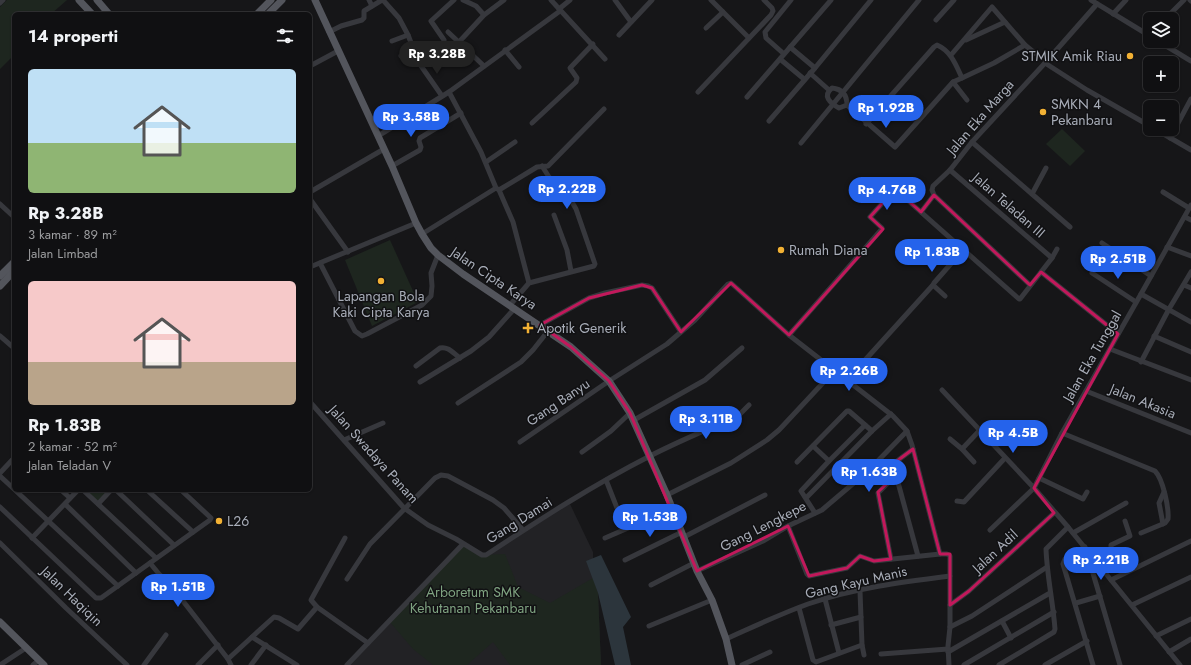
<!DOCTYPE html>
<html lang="id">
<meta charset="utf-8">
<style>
body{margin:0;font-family:Jost,sans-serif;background:#19191b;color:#f1f3f6;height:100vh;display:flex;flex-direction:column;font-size:15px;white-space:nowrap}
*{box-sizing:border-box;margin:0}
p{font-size:13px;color:#9c9d9f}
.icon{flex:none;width:22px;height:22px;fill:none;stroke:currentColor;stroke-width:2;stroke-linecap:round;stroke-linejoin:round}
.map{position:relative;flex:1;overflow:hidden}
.sheet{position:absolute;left:12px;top:12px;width:300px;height:480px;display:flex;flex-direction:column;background:#101012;border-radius:6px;box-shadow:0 1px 3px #0004,0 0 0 1px #303032}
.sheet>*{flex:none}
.tools{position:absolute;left:1143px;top:12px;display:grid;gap:8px}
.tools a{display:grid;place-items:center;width:36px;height:36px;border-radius:6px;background:#101012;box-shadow:0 1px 3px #0004,0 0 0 1px #303032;font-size:20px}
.price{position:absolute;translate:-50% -34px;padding:0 9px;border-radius:14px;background:#2563eb;color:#fff;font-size:13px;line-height:26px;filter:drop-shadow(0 1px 2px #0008)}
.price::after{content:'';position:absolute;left:50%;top:24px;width:12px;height:9px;margin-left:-6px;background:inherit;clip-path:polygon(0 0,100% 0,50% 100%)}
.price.current{background:#222;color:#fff}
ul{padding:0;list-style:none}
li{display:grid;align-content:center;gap:8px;height:212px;padding:0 16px}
li span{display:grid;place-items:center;height:124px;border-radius:6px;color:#555}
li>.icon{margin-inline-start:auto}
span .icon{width:72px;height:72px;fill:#fffc;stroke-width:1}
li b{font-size:17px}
h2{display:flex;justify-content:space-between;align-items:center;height:48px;padding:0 16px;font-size:17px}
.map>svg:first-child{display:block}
</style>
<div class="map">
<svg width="1191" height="665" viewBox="0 0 1191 665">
<rect width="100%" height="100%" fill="#161618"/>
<path fill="#222225" d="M570 504 593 552V578L598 593 601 665H347L438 570 482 557Z"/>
<g fill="#1e261f">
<path d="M7 0H67L51 14H14V55L0 69V7Z"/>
<path d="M1062 129 1085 151 1070 166 1046 144Z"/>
<path d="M390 240 418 302 372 326 345 260Z"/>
<path d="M83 490H111L98 504Z"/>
<path d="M463 544 486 555 505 554 518 587 550 603 593 578 598 593 601 665H510L493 642 467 665H433L413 649 389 621Z"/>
</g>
<path fill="#2c353c" d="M601 555 631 617 623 627 631 665H615L598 593 586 561Z"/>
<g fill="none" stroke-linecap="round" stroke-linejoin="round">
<g stroke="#37383d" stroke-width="5">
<path d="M369 0 372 6"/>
<path d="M383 0 399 18 408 35 419 63 442 96"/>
<path d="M463 0 476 6 484 15"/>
<path d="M551 0 605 59"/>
<path d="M615 0 631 22"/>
<path d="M711 0 749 38"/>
<path d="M1091 0 1150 36"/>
<path d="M1190 0 1191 1"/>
<path d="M0 3 3 0"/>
<path d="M559 9 570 0"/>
<path d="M1113 14 1126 0"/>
<path d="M1165 19 1184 0"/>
<path d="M936 20 954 0"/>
<path d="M706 28 723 12"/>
<path d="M329 32 341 26 362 20 364 18V11L382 0"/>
<path d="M448 32 484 66"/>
<path d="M619 35 652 0"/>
<path d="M444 40 431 21 454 0"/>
<path d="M966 40 1005 22"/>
<path d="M392 41 408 35"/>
<path d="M1158 41 1191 61"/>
<path d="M459 42 484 15 504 0"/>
<path d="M1025 45 1036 54"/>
<path d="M790 47 815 68"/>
<path d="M505 50 519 67"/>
<path d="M784 54 766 38 765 32 791 0"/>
<path d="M401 56 415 53"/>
<path d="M780 59 804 79"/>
<path d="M1045 63 1087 90 1150 126"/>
<path d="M310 66 338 51"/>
<path d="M810 73 829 90"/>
<path d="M953 82 967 100"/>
<path d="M832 88C842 89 847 95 847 105L839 108C830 103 822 96 832 88Z"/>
<path d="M449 92 481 152 496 188"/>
<path d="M698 92 771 15 773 11 772 8 764 0"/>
<path d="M747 97 831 0"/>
<path d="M847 105 895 147 953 82 962 78"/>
<path d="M769 121 815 68 871 0"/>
<path d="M532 123 576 82 577 78 570 68 593 44"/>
<path d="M866 124 934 47 937 45C951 51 956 65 962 78L994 63 1025 45 992 7 951 55"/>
<path d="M1155 129 1191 150"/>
<path d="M378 136 449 92 560 11"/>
<path d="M1170 138 1191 99"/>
<path d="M972 142 1070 227"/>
<path d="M801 143 919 0"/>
<path d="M486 162 515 142"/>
<path d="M392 166 420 150 421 147 419 141 420 138 461 113"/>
<path d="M950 170 1052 258"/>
<path d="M499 190 513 222 529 283"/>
<path d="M310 192 384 149"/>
<path d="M1163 192 1189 208"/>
<path d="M1032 194 1046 168"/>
<path d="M934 195 1030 285"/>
<path d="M310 199 348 252"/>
<path d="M0 204 14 217"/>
<path d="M921 212 934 195 932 190 933 186 950 170 972 142 1045 63 1097 4"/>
<path d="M554 215 567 250 571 271"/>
<path d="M1185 217 1191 220"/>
<path d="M422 234 496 188 499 190 537 167 548 166 604 109"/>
<path d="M1102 243 1151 276"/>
<path d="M1167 247 1191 256"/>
<path d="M320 263 355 331 362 336 367 334 422 305 431 296 432 286 431 273 438 255"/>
<path d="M1099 264 1110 249"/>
<path d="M310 267 416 223"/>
<path d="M1041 272 1118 334"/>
<path d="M1092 273 1136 302"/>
<path d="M1184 285 1191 288"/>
<path d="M1141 294 1191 322"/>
<path d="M945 296 933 285 934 283 963 250"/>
<path d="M510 305 529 283 594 266 595 264 576 209 568 195 549 177 542 166"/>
<path d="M540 325 589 298 605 293 642 285 648 286 652 288 681 332"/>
<path d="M789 335 881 230 882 228 870 217 895 189 1019 299H1020L1052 258 1057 249"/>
<path d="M0 336 14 348"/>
<path d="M1154 336 1191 352"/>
<path d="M1110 349 1191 380"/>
<path d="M1141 362 1169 309 1191 272"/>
<path d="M416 366 440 348C448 346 453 353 460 358"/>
<path d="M847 380 933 285"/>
<path d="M420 382 471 351 489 337 515 308"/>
<path d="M942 390 1034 488 1068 527 1180 665"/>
<path d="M1086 391 1191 433"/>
<path d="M310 402 404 508 428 525 456 539 482 555H486C539 520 593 485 650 456 679 441 709 429 739 415L749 405"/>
<path d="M458 403 521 362 533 350 548 331"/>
<path d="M634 420 705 380 742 348"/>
<path d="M1062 433 1155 471C1163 479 1169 508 1168 519L1165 523 1141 533"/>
<path d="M950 439 962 449 974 462"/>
<path d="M344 440 383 423"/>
<path d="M520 442 609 381 667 344 695 320 728 284 731 283 789 335 893 416 907 431 912 445 940 554"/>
<path d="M813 446 829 461 801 491 815 513"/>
<path d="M962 449 980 430"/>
<path d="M582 452 611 431 630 413"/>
<path d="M829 461 865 425"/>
<path d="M797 462 847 411H849L872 431"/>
<path d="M0 473 14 458"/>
<path d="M896 475 918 556"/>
<path d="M0 476 14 489"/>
<path d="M1039 478 1083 499 1087 492"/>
<path d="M606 480 619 513"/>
<path d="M15 490 118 586"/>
<path d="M61 490 70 498"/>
<path d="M83 490 156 558"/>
<path d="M116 490 174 545"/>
<path d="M147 490 193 532"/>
<path d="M667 495 731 463 767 440 779 430 835 370"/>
<path d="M806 498 872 431 891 414"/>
<path d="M957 501 964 502 1005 458"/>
<path d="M65 504 136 573"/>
<path d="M98 504 111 490"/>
<path d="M0 507 96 598H101L210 520 211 518 181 490"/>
<path d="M1163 524 1159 503 1164 492"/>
<path d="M788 526 807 574 809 576 847 568 860 556 874 561 940 554H947L950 556V627L948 646 949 665"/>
<path d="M990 530 1034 488 1062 433 1141 294 1191 205"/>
<path d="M1073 533 1126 503"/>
<path d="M684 537 765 495"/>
<path d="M32 538 78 490"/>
<path d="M345 538 311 600 317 607 368 643"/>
<path d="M605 538 672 509"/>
<path d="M0 543 66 608 127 665"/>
<path d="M1085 547 1065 559 1063 564 1093 665"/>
<path d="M1089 553 1090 563 1120 665"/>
<path d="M891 559 878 493 896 475 895 465 897 461 913 449"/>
<path d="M625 560 682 532"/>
<path d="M150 563 159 574 169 583 228 659 231 665"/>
<path d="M1099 565 1111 555V545L1130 536 1125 521"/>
<path d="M697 571 763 541 788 526 822 510 868 471 907 431"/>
<path d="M347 579 370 544 435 478 441 475 448 476 493 500 504 508 523 530"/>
<path d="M1111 580 1191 541"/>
<path d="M651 585 694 563"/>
<path d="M860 591 862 645 864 655"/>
<path d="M825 599 839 653"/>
<path d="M1076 603 1100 596"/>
<path d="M950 605 969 591 1054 513"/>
<path d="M1132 605 1191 577"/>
<path d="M799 608 813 660 816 662 862 645"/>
<path d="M1002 621 1011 638"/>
<path d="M831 625 861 617"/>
<path d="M649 626 712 600"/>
<path d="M950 627 972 616 1047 567"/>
<path d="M1156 636 1191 619"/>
<path d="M252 637 274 617 279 618 298 629 317 607"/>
<path d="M726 639C753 627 780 614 808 604 854 588 902 582 950 576"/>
<path d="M948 652 1050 593"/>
<path d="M1169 652 1191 639"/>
<path d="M881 654 948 649"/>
<path d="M228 659 252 637 297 665"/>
<path d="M0 665 26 648"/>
<path d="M33 665 39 660"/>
<path d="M144 665 166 635"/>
<path d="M198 665 218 645"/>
<path d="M251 665 266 645"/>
<path d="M347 665 463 544"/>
<path d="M742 665 770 652"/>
<path d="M964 665 1054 612"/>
<path d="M999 665 1054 632 1055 629C1053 602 1047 576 1046 549L1068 527"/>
<path d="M1045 665 1087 641"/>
</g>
<g stroke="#53555c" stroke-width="7">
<path d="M79 0 92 14"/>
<path d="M97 0 109 14"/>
<path d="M315 0 392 166 416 223 422 234 431 248 438 255 463 274 571 347 609 381 630 413 667 495 697 571 712 600 726 639 732 665"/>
<path d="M257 14 271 0"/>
<path d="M268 14 282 0"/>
<path d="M0 276 14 262"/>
<path d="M0 286 14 271"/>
<path d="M0 622 44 665"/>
</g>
</g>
<path fill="none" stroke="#c2185b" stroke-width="3" stroke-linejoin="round" d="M895 189 921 212 934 195 1030 285 1041 272 1118 334 1034 488 1054 513 969 591 950 605V554H940L913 449 897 461 896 475 878 492 891 559 874 561 860 556 847 568 809 576 788 526 697 571 630 413 609 381 571 347 540 325 589 298 642 285 652 288 681 332 731 283 789 335 883 229 870 217Z"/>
<g fill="#f2b134" stroke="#111113" stroke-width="1.5">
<circle cx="1130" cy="56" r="4"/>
<circle cx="1043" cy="112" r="4"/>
<circle cx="781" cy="250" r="4"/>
<circle cx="381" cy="281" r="4"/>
<path d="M526 322h4v4h4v4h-4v4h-4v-4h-4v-4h4z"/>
<circle cx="219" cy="521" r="4"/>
</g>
<g text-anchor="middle" stroke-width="3" stroke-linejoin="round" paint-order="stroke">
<g font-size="14" fill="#a8adb8" stroke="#111113" text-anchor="start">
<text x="1122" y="61" text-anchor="end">STMIK Amik Riau</text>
<text x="1051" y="109">SMKN 4<tspan x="1051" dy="16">Pekanbaru</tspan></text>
<text x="789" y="255">Rumah Diana</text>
<text x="381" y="301" text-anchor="middle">Lapangan Bola<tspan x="381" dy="16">Kaki Cipta Karya</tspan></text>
<text x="537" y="333">Apotik Generik</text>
<text x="227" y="526">L26</text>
</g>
<g font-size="14" fill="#a8adb8" stroke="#111113">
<text transform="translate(980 117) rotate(-49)" y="5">Jalan Eka Marga</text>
<text transform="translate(1009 205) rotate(41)" y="5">Jalan Teladan III</text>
<text transform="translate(494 278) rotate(34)" y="5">Jalan Cipta Karya</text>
<text transform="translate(1092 356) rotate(-60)" y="5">Jalan Eka Tunggal</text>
<text transform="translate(1143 401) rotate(22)" y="5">Jalan Akasia</text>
<text transform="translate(558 402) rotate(-34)" y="5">Gang Banyu</text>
<text transform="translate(374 454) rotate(48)" y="5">Jalan Swadaya Panam</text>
<text transform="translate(519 520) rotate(-32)" y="5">Gang Damai</text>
<text transform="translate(763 526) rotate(-27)" y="5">Gang Lengkepe</text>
<text transform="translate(995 551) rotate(-43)" y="5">Jalan Adil</text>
<text transform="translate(856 582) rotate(-13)" y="5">Gang Kayu Manis</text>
<text transform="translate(72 596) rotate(44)" y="5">Jalan Haqiqin</text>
</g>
<g font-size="14" fill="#7fa381" stroke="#111113">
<text x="473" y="597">Arboretum SMK<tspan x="473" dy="16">Kehutanan Pekanbaru</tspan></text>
</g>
</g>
</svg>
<div class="tools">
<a><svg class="icon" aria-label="layers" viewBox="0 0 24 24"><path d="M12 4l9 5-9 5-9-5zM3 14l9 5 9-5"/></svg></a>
<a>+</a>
<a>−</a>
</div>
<b class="price current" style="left:437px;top:75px">Rp 3.28B</b>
<b class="price" style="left:886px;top:129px">Rp 1.92B</b>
<b class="price" style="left:411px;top:138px">Rp 3.58B</b>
<b class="price" style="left:567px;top:210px">Rp 2.22B</b>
<b class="price" style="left:887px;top:211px">Rp 4.76B</b>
<b class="price" style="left:932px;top:273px">Rp 1.83B</b>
<b class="price" style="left:1118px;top:280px">Rp 2.51B</b>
<b class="price" style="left:849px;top:392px">Rp 2.26B</b>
<b class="price" style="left:706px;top:440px">Rp 3.11B</b>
<b class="price" style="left:1013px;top:454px">Rp 4.5B</b>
<b class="price" style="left:869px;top:493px">Rp 1.63B</b>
<b class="price" style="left:650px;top:538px">Rp 1.53B</b>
<b class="price" style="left:1101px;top:581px">Rp 2.21B</b>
<b class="price" style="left:178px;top:608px">Rp 1.51B</b>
<section class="sheet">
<h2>14 properti<svg class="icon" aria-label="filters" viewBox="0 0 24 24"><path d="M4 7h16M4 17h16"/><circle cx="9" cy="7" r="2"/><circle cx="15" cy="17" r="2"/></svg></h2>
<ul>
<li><span style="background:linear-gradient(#bfe0f5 60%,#8fb573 0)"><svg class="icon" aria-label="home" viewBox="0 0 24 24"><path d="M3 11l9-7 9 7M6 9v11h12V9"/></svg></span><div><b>Rp 3.28B</b><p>3 kamar · 89 m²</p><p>Jalan Limbad</p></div></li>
<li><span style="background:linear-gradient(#f6c9c9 65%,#b9a48a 0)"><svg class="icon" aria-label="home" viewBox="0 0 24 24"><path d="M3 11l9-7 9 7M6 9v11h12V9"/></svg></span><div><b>Rp 1.83B</b><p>2 kamar · 52 m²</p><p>Jalan Teladan V</p></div></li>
</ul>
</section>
</div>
